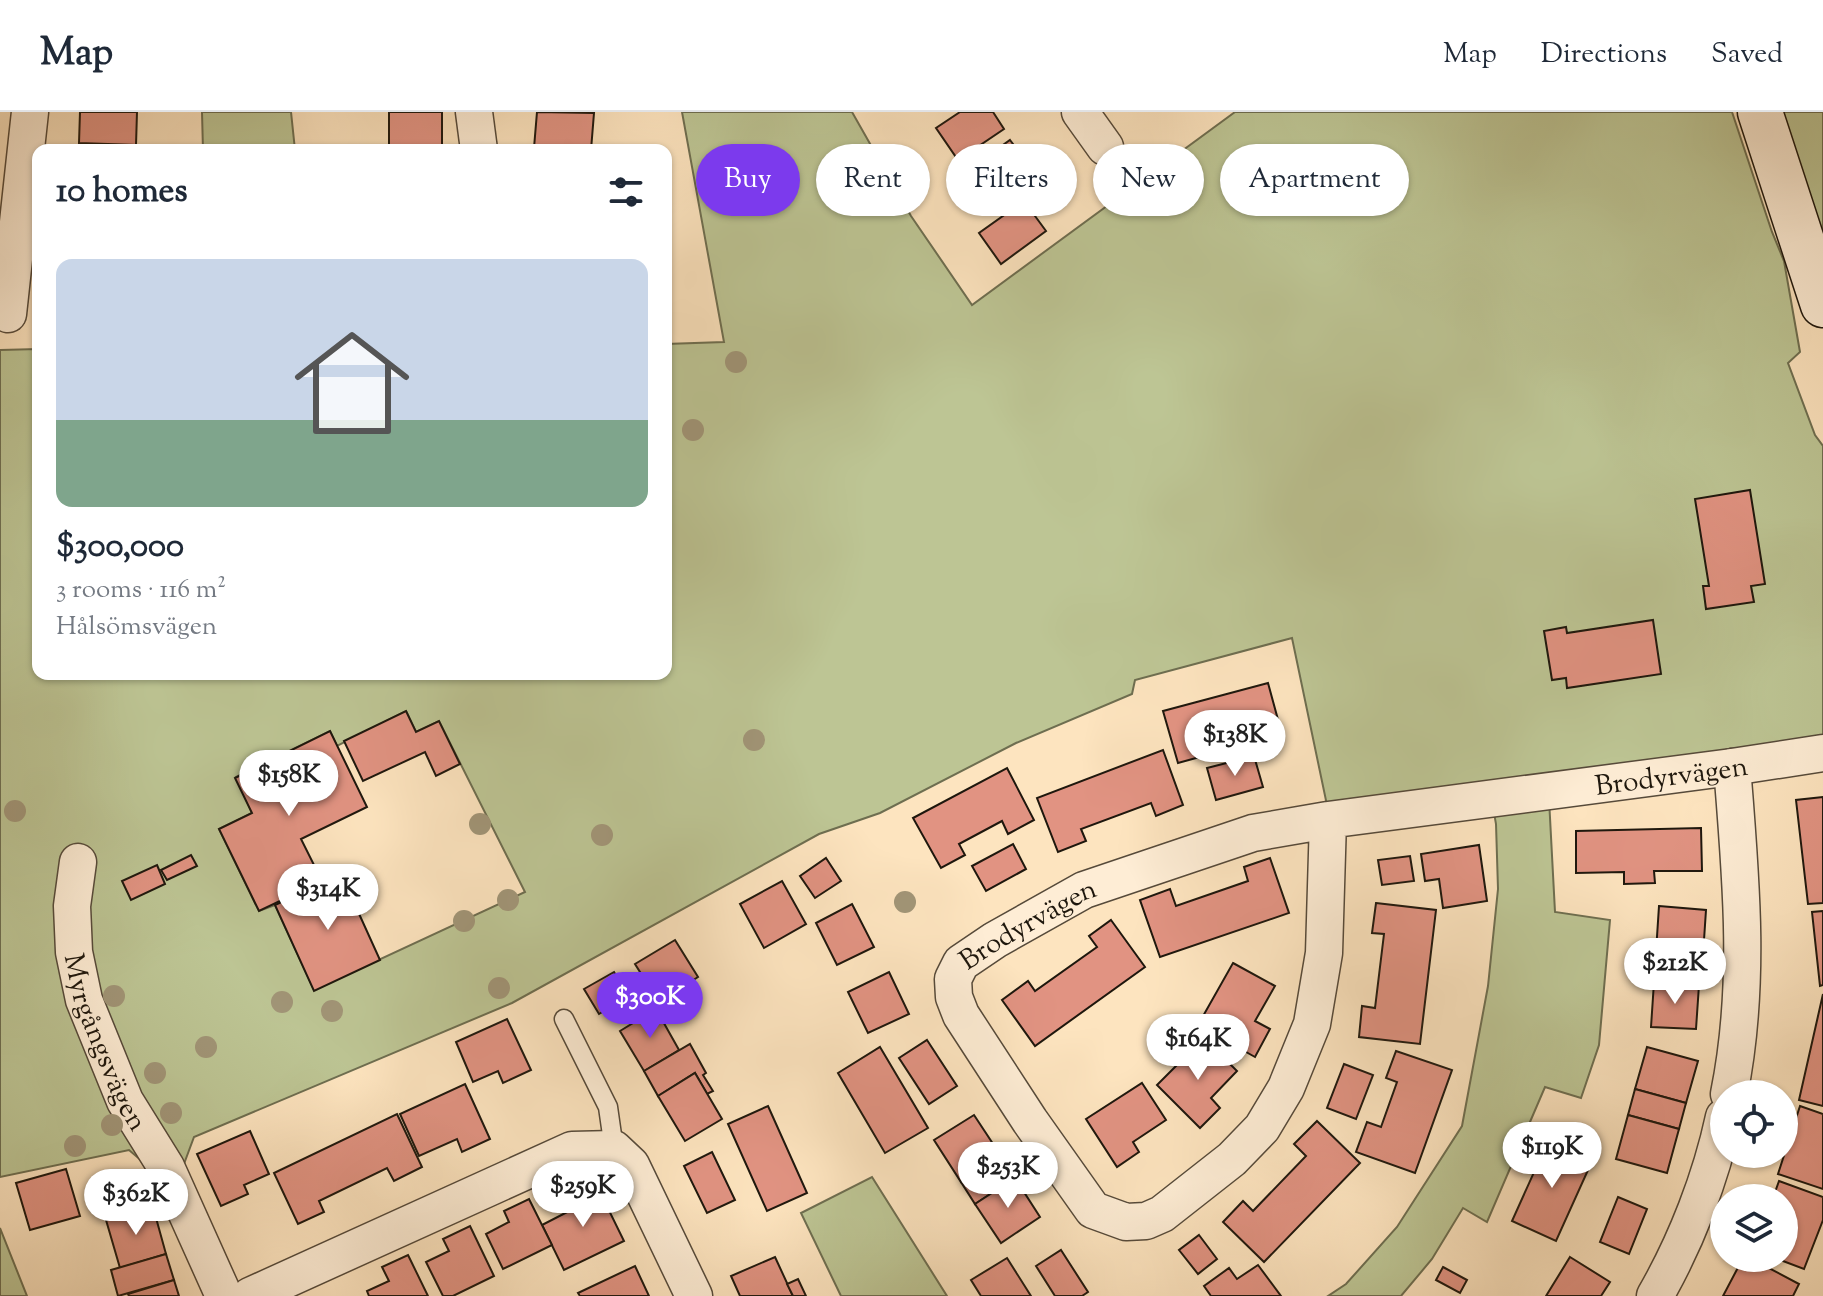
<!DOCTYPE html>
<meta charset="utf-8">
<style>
body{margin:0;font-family:"Sorts Mill Goudy",serif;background:#f2f2f3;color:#1f2937;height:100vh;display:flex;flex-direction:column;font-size:30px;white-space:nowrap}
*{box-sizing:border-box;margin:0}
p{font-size:26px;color:#747a83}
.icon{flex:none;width:44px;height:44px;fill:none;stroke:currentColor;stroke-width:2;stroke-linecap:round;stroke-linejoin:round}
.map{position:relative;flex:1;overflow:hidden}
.side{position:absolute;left:32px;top:32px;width:640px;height:536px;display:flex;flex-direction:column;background:#fff;border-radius:16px;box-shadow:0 2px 6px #0004}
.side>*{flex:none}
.hud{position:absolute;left:696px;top:32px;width:760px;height:72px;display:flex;gap:16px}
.tools{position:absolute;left:1710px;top:968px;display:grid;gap:16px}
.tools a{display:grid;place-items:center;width:88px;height:88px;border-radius:50%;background:#fff;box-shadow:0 2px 6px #0004;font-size:40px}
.price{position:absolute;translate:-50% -68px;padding:0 18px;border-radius:28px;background:#fff;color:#222;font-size:26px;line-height:52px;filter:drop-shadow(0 2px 4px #0008)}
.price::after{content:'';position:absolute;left:50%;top:48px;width:24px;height:18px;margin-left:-12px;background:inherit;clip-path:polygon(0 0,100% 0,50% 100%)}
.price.current{background:#7c3aed;color:#fff}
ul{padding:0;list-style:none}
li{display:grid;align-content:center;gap:16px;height:424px;padding:0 24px}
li+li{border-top:2px solid #e0e1e3}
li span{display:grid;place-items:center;height:248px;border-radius:16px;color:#555}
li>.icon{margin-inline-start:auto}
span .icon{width:144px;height:144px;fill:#fffc;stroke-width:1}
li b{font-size:34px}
h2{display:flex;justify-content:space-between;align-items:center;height:96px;padding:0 24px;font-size:34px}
.pill{padding:0 28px;border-radius:36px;background:#fff;box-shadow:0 2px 6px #0004;font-size:28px;line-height:72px}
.pill.current{background:#7c3aed;color:#fff}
header{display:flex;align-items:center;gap:48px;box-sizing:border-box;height:112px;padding:0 40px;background:#fff;border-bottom:2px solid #e0e1e3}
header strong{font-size:38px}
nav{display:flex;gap:44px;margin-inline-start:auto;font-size:28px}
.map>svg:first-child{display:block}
</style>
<header>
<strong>Map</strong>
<nav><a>Map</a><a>Directions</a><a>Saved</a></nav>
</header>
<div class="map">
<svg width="1823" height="1184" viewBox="0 0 1823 1184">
<rect width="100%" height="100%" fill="#fde4bf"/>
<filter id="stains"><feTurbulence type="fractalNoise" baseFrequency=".0025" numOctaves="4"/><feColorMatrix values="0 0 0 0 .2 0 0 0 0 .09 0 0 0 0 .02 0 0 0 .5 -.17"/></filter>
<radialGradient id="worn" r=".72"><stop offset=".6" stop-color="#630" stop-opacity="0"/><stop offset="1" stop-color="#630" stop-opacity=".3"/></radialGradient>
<g fill="#bdc594" stroke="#6e6e50" stroke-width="2" fill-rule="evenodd">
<path d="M202 0H291L295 38H203Z"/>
<path d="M682 0H852L911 104 972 193 1235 0H1732L1772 120 1784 149 1800 240 1788 251 1815 323 1823 334V623L1548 668 1555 800 1610 808 1599 933 1581 986 1545 975 1487 1110 1463 1096 1432 1147 1401 1184H1328L1346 1172 1397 1115 1462 1014 1488 874 1498 777 1496 712 1490 678 1328 698 1292 526 1135 568 1132 582 1016 631 880 701 819 722 512 891 194 1025 181 1060 149 1055 129 1038 0 1065V238L38 237V562H666V232L724 230ZM406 599 416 620 439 609 525 780 314 878 275 793 259 799 219 717 252 701 236 665 330 619 337 634Z"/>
<path d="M1776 0H1823V138Z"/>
<path d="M872 1065 947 1184H841L801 1101Z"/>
<path d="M0 1116 27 1184H0Z"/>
</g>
<g fill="#e19382" stroke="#1e170d" stroke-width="2">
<path d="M80 0H137L136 33 79 31Z"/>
<rect x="389" y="0" width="53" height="38"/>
<path d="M537 0 594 1 591 38 534 36Z"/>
<path d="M960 0H993L1004 17 958 48 936 16Z"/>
<path d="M1010 28 1033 59 989 90 967 59Z"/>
<path d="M1024 89 1046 119 1001 152 979 121Z"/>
<path d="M1750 378 1765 472 1751 474 1754 490 1706 497 1703 474H1709L1695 387Z"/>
<path d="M1653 508 1661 562 1567 576 1566 566 1552 568 1544 519 1566 515 1567 521Z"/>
<path d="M1268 571 1283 626 1253 634 1249 621 1205 634 1207 643 1178 651 1163 599Z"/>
<path d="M406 599 416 620 439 609 460 652 436 664 425 640 363 669 344 629Z"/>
<path d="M330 619 367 695 301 727 322 769 259 799 219 717 252 701 235 666Z"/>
<path d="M1163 638 1183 693 1156 704 1151 691 1081 717 1086 729 1058 740 1037 686Z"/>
<path d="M1254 644 1263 675 1216 688 1207 656Z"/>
<path d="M1007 656 1034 708 1008 722 1002 709 959 732 965 743 941 756 913 706Z"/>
<path d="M1823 685V791L1808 792 1796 688Z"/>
<path d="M1701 716 1702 759H1654L1655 771 1624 772V760L1576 761V719Z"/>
<path d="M1013 732 1026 757 986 779 972 754Z"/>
<path d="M1479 733 1487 789 1443 796 1439 767 1425 769 1421 742Z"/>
<path d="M191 743 197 754 167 768 161 758Z"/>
<path d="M1410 744 1414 769 1382 773 1378 748Z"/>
<path d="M826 746 841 769 815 786 800 764Z"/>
<path d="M1270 746 1289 801 1160 845 1140 788 1170 777 1176 794 1248 769 1244 755Z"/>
<path d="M157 753 165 772 131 788 122 769Z"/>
<path d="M341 762 380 848 314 879 275 793Z"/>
<path d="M782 769 806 812 764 836 740 792Z"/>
<path d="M1376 791 1436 798 1420 932 1359 925 1362 894 1375 896 1384 822 1372 821Z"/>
<path d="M852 792 874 835 837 853 816 811Z"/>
<path d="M1659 794 1706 798 1703 843 1656 840Z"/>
<path d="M1823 799V873L1820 874 1812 800Z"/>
<path d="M1111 808 1145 855 1035 934 1002 888 1028 869 1035 879 1097 835 1089 824Z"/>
<path d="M675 828 698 865 659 890 635 852Z"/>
<path d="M1233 851 1275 874 1255 909 1270 917 1255 945 1198 913Z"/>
<path d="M614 860 628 885 599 902 584 877Z"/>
<path d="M889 860 909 902 868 921 848 880Z"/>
<path d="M1654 870 1699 873 1696 917 1651 915Z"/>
<path d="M1823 882V994L1799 988Z"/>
<path d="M656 897 679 938 644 959 620 919Z"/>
<path d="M507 907 531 958 503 971 498 959 473 970 456 930Z"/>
<path d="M1204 926 1237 959 1211 986 1220 996 1200 1016 1157 973Z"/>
<path d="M927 928 957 974 929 992 899 946Z"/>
<path d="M690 932 706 961 703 963 713 979 707 982 695 961 658 984 644 959Z"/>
<path d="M880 935 928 1016 885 1041 838 961Z"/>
<path d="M1647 935 1698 949 1686 991 1635 977Z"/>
<path d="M1396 939 1452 958 1415 1061 1356 1040 1367 1010 1381 1015 1397 970 1386 966Z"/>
<path d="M1344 952 1373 963 1356 1007 1327 996Z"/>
<path d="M695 961 722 1007 685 1029 658 984Z"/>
<path d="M1142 971 1166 1008 1133 1030 1139 1040 1117 1055 1086 1007Z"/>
<path d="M465 972 490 1027 462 1040 457 1027 419 1044 400 1002Z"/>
<path d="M1635 977 1686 991 1679 1017 1628 1003Z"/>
<path d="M768 994 807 1081 767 1099 728 1012Z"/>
<path d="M1800 994 1823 1002V1077L1778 1062Z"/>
<path d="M397 1002 422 1055 394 1069 387 1056 319 1089 324 1100 298 1112 274 1061Z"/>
<path d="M974 1003 1001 1044 961 1070 934 1028Z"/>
<path d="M1628 1003 1679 1017 1667 1061 1616 1047Z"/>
<path d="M1317 1009 1360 1051 1264 1150 1223 1110 1243 1089 1253 1099 1306 1044 1294 1032Z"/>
<path d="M250 1019 269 1062 244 1073 248 1082 221 1094 197 1042Z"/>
<path d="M1549 1027 1593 1047 1556 1129 1512 1109Z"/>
<path d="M712 1040 735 1088 707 1101 684 1054Z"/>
<path d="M1001 1044 1015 1066 975 1092 961 1070Z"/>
<path d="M66 1057 80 1104 30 1118 16 1071Z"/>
<path d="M127 1063 134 1088 104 1096 98 1071Z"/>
<path d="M1015 1066 1040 1105 1001 1131 975 1092Z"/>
<path d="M1779 1069 1823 1085V1108L1804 1157 1775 1146H1784V1086H1773Z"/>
<path d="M596 1072 624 1129 564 1158 542 1113 577 1095 571 1084Z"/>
<path d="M1618 1085 1647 1097 1629 1142 1600 1130Z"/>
<path d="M529 1087 552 1133 503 1157 486 1122 509 1110 504 1099Z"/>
<path d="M153 1095 166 1142 120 1156 106 1108Z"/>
<path d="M470 1114 494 1164 453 1184H443L426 1150 449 1139 443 1127Z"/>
<path d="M1199 1123 1217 1147 1198 1162 1179 1138Z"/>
<path d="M1061 1138 1088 1180 1082 1184H1055L1036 1154Z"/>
<path d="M166 1142 174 1168 118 1184 111 1158Z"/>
<path d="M408 1143 428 1184H369L367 1179 389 1169 382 1155Z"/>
<path d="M775 1145 793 1184H740L731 1164Z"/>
<path d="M1570 1145 1610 1170 1601 1184H1546Z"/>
<path d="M1007 1146 1031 1184H981L971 1168Z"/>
<path d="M1743 1146H1750L1799 1172 1793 1184H1723Z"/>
<path d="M1258 1153 1281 1184H1211L1204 1174 1229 1156 1237 1167Z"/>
<path d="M635 1154 649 1184H580L578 1181Z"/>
<path d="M1443 1155 1467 1168 1460 1181 1436 1168Z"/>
<path d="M798 1167 806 1184H793L787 1172Z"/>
<path d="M174 1168 179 1184H129L128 1182Z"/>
</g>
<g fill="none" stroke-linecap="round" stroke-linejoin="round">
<defs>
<path id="lane" d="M564 907 608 995 614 1037"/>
<g id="street">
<path d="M474 0 479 38"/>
<path d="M1080 0 1105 35"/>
<path d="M8 202 30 0"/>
<path id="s1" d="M1328 708 1324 841 1312 912 1286 976 1262 1016 1232 1047 1162 1102 1146 1109 1126 1110 1093 1098 1030 1009 961 903 954 885 953 867 961 851 995 828 1084 778 1253 721 1328 708 1732 655 1823 641"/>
<path id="s2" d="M78 750 72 794 74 840 84 888 125 989 166 1055 224 1184"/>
<path d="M1729 982C1751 874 1741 765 1732 655"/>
<path d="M250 1184 572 1038 614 1037 631 1053 694 1184"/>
<path d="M1655 1184C1686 1130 1711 1066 1724 1005"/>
</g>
<path id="secondary" d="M1760 0 1823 193"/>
</defs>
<use href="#lane" stroke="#564a3a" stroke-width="21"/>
<use href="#street" stroke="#564a3a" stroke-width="39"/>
<use href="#secondary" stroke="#1e170d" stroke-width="47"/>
<use href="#lane" stroke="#feedd5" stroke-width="18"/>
<use href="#street" stroke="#feedd5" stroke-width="36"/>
<use href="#secondary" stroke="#feedd5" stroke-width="44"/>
</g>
<g fill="#a19577">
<circle cx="736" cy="250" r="11"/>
<circle cx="693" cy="318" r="11"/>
<circle cx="754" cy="628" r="11"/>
<circle cx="15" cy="699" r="11"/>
<circle cx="480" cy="712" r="11"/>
<circle cx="602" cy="723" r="11"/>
<circle cx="508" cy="788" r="11"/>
<circle cx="905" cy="790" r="11"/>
<circle cx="464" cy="809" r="11"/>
<circle cx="499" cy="876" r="11"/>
<circle cx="114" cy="884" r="11"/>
<circle cx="282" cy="890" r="11"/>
<circle cx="332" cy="899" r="11"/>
<circle cx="206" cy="935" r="11"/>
<circle cx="155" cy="961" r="11"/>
<circle cx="171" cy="1001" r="11"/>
<circle cx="112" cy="1013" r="11"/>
<circle cx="75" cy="1034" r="11"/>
</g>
<g text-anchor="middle" stroke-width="8" stroke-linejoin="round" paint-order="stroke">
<g font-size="28" fill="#1e170d" stroke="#feedd5">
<text dy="10" stroke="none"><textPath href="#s1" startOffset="1560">Brodyrvägen</textPath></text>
<text dy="10" stroke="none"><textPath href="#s1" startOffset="894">Brodyrvägen</textPath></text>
<text dy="10" stroke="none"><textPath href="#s2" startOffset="186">Myrgångsvägen</textPath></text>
</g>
</g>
<rect width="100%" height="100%" filter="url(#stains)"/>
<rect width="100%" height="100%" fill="url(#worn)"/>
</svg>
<div class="tools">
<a><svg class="icon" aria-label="locate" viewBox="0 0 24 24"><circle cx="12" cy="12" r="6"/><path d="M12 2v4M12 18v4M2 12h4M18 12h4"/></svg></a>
<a><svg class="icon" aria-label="layers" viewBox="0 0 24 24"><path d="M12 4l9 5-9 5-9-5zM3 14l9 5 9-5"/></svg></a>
</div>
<b class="price" style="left:1235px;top:666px">$138K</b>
<b class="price" style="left:289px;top:706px">$158K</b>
<b class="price" style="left:328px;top:820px">$314K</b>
<b class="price" style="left:1675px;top:894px">$212K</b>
<b class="price current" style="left:650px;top:928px">$300K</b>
<b class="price" style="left:1198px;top:970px">$164K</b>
<b class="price" style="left:1552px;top:1078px">$119K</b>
<b class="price" style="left:1008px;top:1098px">$253K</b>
<b class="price" style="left:583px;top:1117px">$259K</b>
<b class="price" style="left:136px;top:1125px">$362K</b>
<div class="hud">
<a class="pill current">Buy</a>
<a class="pill">Rent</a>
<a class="pill">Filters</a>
<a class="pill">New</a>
<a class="pill">Apartment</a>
</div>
<section class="side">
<h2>10 homes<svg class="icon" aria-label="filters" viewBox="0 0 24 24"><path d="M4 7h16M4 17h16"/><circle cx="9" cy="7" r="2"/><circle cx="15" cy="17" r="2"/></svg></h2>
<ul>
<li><span style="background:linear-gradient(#c9d6e8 65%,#7fa58c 0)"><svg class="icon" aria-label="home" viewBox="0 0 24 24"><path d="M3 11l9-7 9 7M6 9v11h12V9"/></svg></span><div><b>$300,000</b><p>3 rooms · 116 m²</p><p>Hålsömsvägen</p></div></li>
</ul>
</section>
</div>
